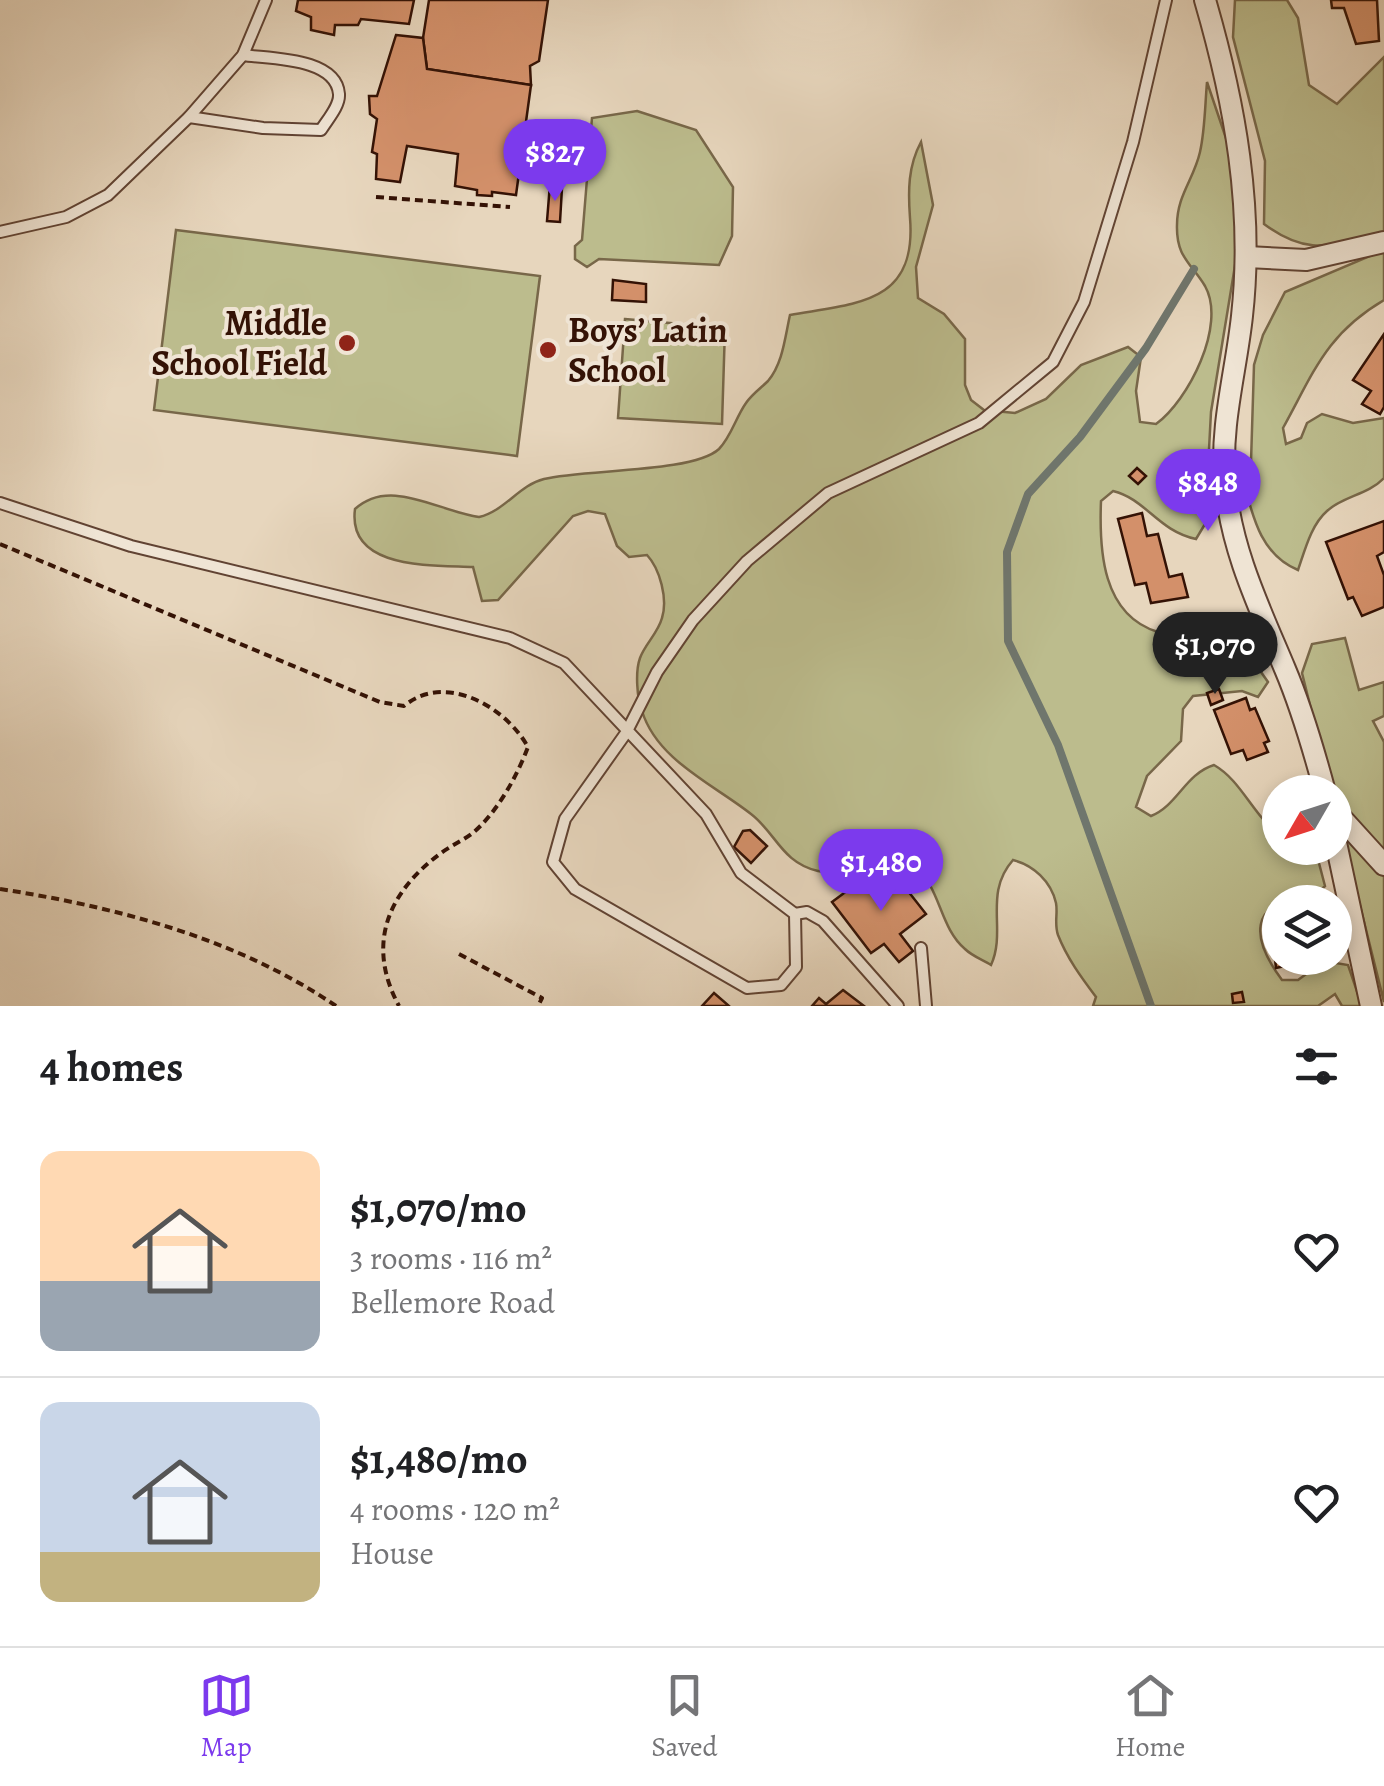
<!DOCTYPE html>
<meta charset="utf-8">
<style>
body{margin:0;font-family:Alegreya,serif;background:#f2f2f2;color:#202124;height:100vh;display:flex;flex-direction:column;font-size:38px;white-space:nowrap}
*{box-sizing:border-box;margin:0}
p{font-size:32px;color:#757577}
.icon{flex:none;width:55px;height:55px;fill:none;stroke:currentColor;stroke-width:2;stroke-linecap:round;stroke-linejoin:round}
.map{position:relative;height:1006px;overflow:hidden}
.drawer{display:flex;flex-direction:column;background:#fff;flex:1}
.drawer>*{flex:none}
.needle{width:65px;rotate:231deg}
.fabs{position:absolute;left:1262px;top:775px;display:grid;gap:20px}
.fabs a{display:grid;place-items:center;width:90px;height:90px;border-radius:50%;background:#fff;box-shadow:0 5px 15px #0003;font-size:50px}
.price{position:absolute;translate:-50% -85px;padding:0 22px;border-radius:35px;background:#7c3aed;color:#fff;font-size:32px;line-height:65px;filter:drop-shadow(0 2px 5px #0008)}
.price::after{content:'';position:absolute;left:50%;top:60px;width:30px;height:22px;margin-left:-15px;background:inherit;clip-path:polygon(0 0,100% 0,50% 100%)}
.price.current{background:#222;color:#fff}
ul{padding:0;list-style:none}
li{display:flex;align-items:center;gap:30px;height:250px;padding:0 40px}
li+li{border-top:2px solid #e0e0e0}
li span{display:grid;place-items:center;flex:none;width:280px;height:200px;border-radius:20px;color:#555}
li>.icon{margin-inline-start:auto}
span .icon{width:120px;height:120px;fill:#fffc;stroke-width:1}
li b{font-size:42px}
h2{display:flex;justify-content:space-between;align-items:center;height:120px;padding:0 40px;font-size:42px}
.dock{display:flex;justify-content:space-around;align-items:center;height:140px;border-top:2px solid #e0e0e0;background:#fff;font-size:28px;color:#757577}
.dock a{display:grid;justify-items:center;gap:5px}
.dock .current{color:#7c3aed}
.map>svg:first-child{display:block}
</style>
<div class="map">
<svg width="1384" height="1006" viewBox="0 0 1384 1006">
<rect width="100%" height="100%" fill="#e7d6bd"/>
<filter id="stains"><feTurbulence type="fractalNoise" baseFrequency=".002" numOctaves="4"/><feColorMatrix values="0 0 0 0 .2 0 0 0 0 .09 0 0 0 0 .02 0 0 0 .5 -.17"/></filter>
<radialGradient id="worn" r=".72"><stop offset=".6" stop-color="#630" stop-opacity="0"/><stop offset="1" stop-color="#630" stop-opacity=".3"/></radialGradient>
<g fill="#bcbc8d" stroke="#786749" stroke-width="2.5">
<path d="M1235 0H1287L1298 18 1309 85 1337 104 1384 57V233C1331 244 1310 258 1264 224L1265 161 1233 37Z"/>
<path d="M1207 82 1232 156 1240 235 1211 412 1205 524 1196 539C1158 531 1146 499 1113 491L1101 501C1099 550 1102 615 1158 632 1174 637 1195 625 1211 630 1236 639 1254 661 1268 682L1258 697 1242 691 1193 696 1183 709 1181 741 1147 776 1136 807 1151 816C1178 805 1185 774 1214 765 1242 781 1253 816 1280 835V848H1315L1325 886 1310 901C1246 899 1252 940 1282 980H1298L1324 961 1348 965 1362 1006H1342L1335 994 1318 1006H1093L1096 997C1081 977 1067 958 1058 935 1054 923 1058 914 1056 903 1051 881 1033 865 1013 860 983 894 1007 930 991 965 983 960 972 956 965 949 939 927 941 887 914 866 890 846 847 878 818 871 782 863 776 833 751 814 713 784 657 760 642 711 637 698 635 672 640 658 645 644 658 633 662 618 668 599 660 569 647 555L629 557 617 546 605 514 588 511 573 516 498 600 482 601 473 567C432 565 347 570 355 509 390 477 437 511 479 517 505 511 519 485 544 479 584 469 693 473 719 449 731 437 736 417 746 403 752 394 761 388 768 381 783 363 785 337 790 315 857 303 917 304 910 218 908 191 908 166 921 142L933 205 916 267 918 298 944 314 965 339V385L971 400 984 410 1015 413 1046 399 1081 365 1128 347 1141 357 1136 391 1140 422 1156 424C1188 401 1227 325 1205 286 1191 263 1176 257 1177 225 1177 195 1194 179 1200 152 1205 130 1205 105 1207 82Z"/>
<path d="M637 111 696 130 733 187 732 236 719 265 599 259 587 267 575 259V246L582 240 592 118Z"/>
<path d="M176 230 540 276 517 456 154 410Z"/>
<path d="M1384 250V300C1326 334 1314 372 1283 428L1286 444 1301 438 1307 423 1322 414 1353 423 1384 418V478C1368 495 1343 496 1327 511 1311 525 1305 550 1298 570 1259 554 1252 513 1242 476L1251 462 1254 365 1263 335 1285 292Z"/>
<path d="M625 319 725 328 722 424 618 418Z"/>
<path d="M1345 638 1359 690 1384 682V716L1373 721 1384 742V1002L1302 673 1312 644Z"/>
</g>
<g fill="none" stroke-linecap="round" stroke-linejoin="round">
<path stroke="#6f766d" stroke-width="8" d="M1151 1006 1058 745 1008 641 1007 552 1028 494 1080 437 1146 348 1194 269"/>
</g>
<g fill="#d3906a" stroke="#341205" stroke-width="2.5">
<path d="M298 0H414L409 24 361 19 358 25H335L334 35 311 30V17L296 11Z"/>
<path d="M429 0H548L539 61 530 66 531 85 427 69 423 38Z"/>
<path d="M1331 0H1377L1379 41 1356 44 1344 8H1332Z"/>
<path d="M396 35 423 38 427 69 531 85 516 195 492 192V196L477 195V190L455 186 458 154 407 146 400 182 376 179 377 154 372 152 377 119 370 114 369 96H377Z"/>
<path d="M550 184 562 188 560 222 547 221Z"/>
<path d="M613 280 646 284V302L612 300Z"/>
<path d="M1384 334V407L1380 414 1362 404 1371 391 1353 380Z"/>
<path d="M1137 468 1146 476 1138 484 1129 476Z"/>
<path d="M1142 513 1147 536 1158 534 1169 577 1182 574 1188 597 1151 603 1146 583 1135 585 1118 519Z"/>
<path d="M1384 521V552L1377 556 1384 575V607L1362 616 1353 597 1348 599 1326 542Z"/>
<path d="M1219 689 1223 700 1211 705 1207 693Z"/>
<path d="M1246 698 1250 710 1255 708 1269 741 1264 743 1268 752 1247 760 1243 750 1231 754 1214 710Z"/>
<path d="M750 830 767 846 751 863 734 847 743 831Z"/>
<path d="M893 872 926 914 900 934 913 951 899 962 884 944 871 953 832 902 867 876 873 884Z"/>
<path d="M1279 910 1280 958H1302L1303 962 1276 968 1270 912Z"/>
<path d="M843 990 864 1006H812L819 998 826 1004Z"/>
<path d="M1242 992 1244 1002 1233 1003 1232 994Z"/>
<path d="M714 993 729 1006H702Z"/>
</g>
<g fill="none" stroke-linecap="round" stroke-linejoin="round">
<defs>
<g id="lane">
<path d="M189 117 263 128 321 130C327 120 340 106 339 94 336 57 269 59 243 55"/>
<path d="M0 232 66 217 108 195 189 117 243 55 266 0"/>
<path d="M0 503 131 546 510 638 564 663 706 814 741 873 795 914 796 967 781 985 747 988 575 889 553 862 565 819 626 733 657 672 693 620 747 561 828 493 979 423 1053 362 1084 302 1133 142 1166 0"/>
<path d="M795 914 807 912 823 921 898 1006"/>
<path d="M921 948 926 1006"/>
</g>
<g id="street">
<path d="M1205 0C1235 103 1254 209 1242 316 1236 372 1220 425 1225 482 1231 550 1259 607 1285 669 1302 709 1314 751 1325 792"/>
<path d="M1247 257 1306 260 1384 242"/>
<path d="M1335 811 1384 865"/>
<path d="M1335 838 1371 1006"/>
</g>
</defs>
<use href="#lane" stroke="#614333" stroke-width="14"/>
<use href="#street" stroke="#614333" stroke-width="24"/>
<g stroke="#341205" stroke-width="4" stroke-dasharray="8 5" stroke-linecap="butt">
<path d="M376 197 510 207"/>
<path d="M0 544 380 702 404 706C445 672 505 706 528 747 517 776 498 811 474 832 464 840 452 845 441 853 387 893 366 945 399 1006"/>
<path d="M0 889C117 907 238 939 336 1006"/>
<path d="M459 954 542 998 538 1006"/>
</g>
<use href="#lane" stroke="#efe4d4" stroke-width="10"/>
<use href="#street" stroke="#efe4d4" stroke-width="20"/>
</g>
<g fill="#8f2418" stroke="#efe4d4" stroke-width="4">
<circle cx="347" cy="343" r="10"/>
<circle cx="548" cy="350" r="10"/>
</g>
<g text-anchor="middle" stroke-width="8" stroke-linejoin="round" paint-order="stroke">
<g font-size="35" font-weight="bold" fill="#341205" stroke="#efe4d4" text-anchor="end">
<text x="327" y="335">Middle<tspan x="327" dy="40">School Field</tspan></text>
<text x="568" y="342" text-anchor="start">Boys’ Latin<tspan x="568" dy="40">School</tspan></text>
</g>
</g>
<rect width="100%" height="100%" filter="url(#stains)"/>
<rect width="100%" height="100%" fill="url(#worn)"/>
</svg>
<div class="fabs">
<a><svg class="needle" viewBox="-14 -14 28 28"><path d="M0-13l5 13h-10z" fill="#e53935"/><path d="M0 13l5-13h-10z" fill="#757577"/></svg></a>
<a><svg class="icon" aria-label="layers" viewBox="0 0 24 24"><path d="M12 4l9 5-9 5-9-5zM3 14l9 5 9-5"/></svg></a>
</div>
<b class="price" style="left:555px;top:204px">$827</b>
<b class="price" style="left:1208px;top:534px">$848</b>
<b class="price current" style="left:1215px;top:697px">$1,070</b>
<b class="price" style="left:881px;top:914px">$1,480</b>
</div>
<section class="drawer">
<h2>4 homes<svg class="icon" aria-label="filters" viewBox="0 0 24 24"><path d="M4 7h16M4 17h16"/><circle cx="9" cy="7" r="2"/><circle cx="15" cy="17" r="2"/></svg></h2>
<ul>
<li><span style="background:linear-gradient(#ffd9b3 65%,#9aa5b1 0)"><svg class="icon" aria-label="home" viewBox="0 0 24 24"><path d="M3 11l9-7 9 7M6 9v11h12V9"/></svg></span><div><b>$1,070/mo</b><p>3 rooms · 116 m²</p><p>Bellemore Road</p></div><svg class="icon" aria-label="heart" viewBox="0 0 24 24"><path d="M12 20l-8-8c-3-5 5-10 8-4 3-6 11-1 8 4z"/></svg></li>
<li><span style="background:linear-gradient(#c9d6e8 75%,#c2b280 0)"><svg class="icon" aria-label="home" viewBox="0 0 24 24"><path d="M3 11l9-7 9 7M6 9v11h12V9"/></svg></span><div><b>$1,480/mo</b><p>4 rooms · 120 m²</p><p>House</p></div><svg class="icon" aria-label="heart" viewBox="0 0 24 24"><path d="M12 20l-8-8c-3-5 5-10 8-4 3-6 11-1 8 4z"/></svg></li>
</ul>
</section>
<nav class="dock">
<a class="current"><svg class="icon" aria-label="map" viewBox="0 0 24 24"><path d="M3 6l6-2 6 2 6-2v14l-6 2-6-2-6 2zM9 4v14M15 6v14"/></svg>Map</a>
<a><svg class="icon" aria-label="saved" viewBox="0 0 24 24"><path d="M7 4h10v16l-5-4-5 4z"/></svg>Saved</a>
<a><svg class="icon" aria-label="home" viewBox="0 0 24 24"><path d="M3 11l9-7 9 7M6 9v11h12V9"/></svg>Home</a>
</nav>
